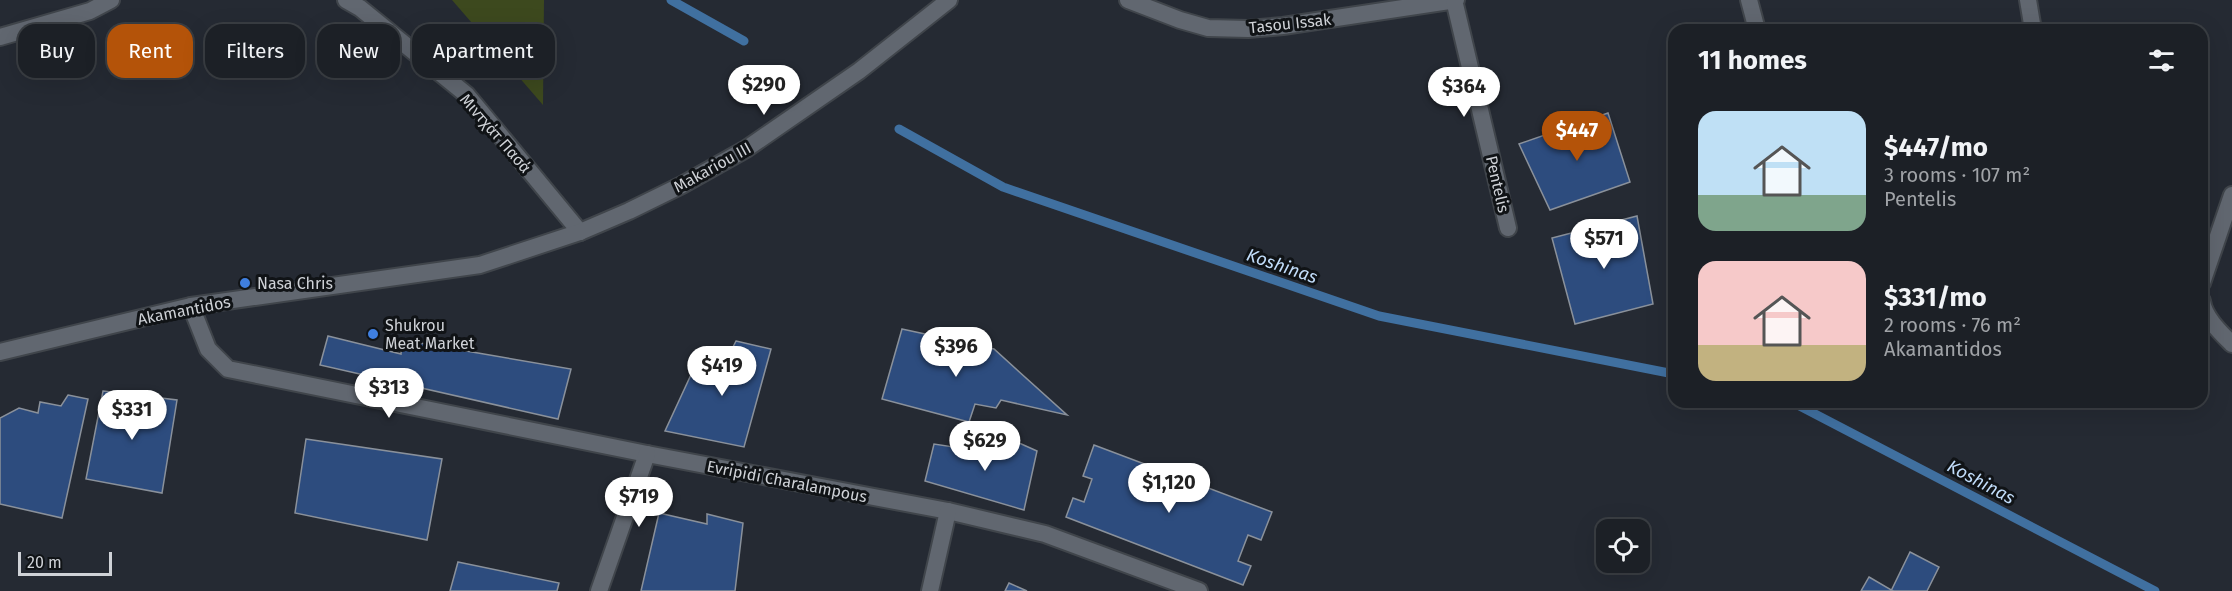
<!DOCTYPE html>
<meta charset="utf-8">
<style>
body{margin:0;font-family:"Fira Sans",sans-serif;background:#25282e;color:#f1f3f6;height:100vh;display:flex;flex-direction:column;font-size:22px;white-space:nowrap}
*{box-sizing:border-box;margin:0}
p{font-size:20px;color:#a0a3a7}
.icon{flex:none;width:33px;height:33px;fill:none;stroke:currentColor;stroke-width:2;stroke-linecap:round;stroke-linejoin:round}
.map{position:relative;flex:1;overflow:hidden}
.panel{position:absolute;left:1668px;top:24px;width:540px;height:384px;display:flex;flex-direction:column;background:#1c2026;border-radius:18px;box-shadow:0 6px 24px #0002,0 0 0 2px #3a3e43}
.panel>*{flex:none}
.guide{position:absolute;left:18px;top:24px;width:570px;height:54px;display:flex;gap:12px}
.controls{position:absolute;left:1596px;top:519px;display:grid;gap:12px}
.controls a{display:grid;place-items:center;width:54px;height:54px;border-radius:12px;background:#1c2026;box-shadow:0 6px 24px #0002,0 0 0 2px #3a3e43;font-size:30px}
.scale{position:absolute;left:18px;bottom:15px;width:94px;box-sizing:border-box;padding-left:6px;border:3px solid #cfd2d7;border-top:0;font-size:16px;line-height:21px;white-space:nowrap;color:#cfd2d7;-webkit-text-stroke:4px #101316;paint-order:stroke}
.price{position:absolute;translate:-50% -51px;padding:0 14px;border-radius:21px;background:#fff;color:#222;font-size:20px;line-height:39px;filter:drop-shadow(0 2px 3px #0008)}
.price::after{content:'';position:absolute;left:50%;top:36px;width:18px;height:14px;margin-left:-9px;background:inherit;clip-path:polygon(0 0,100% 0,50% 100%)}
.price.selected{background:#b45309;color:#fff}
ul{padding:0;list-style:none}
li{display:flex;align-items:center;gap:18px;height:150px;padding:0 30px}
li span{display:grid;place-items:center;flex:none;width:168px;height:120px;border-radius:18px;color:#555}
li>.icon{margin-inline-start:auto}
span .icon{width:72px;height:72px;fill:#fffc;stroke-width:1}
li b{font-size:26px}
h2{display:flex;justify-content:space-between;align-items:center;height:72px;padding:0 30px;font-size:26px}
.pill{padding:0 21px;border-radius:18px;background:#1c2026;box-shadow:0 6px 24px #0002,0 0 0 2px #3a3e43;font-size:21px;line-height:54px}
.pill.selected{background:#b45309;color:#fff}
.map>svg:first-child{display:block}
</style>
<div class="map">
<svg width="2232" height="591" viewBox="0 0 2232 591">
<rect width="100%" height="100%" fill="#252a33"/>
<path fill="#3d491e" d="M452 0H544L543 105Z"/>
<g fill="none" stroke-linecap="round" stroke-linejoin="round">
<g stroke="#4070a0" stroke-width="9">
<path d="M671 0 744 41"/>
<path d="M899 129 1003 187 1379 316 1674 374"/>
<path d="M1792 402 2155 591"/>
</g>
</g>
<g fill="#2d4c7e" stroke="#8a919b" stroke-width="1.5">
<path d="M1608 113 1630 182 1550 210 1519 144Z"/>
<path d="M1637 216 1653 304 1575 324 1552 238Z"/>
<path d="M902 329 994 349 1067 415 1001 400 996 408 975 404 969 422 882 399Z"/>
<path d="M328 336 401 354 402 340 571 369 558 419 320 365Z"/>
<path d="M736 341 771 349 744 447 665 431 696 364 727 359Z"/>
<path d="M103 391 177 400 162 493 86 479Z"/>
<path d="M68 395 88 399 62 518 0 504V418L19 408 38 413 40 402 61 406Z"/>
<path d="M1008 438 1037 451 1024 510 925 481 934 444 1000 454Z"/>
<path d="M306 439 442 459 427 540 295 513Z"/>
<path d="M1094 445 1272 512 1261 540 1248 535 1238 561 1251 566 1243 585 1066 517 1073 498 1084 502 1092 479 1083 476Z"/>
<path d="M659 513 707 524V514L743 523 735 591H641Z"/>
<path d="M1910 552 1939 567 1927 591H1891Z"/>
<path d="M458 562 559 583 557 591H450Z"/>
<path d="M1869 577 1893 591H1861Z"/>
<path d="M1009 583 1027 591H1005Z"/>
</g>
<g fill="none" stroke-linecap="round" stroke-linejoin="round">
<defs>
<g id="minor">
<path d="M346 0 360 8 467 95 580 232"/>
<path d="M1128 0 1180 20 1208 28 1248 29 1283 26 1456 0"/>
<path d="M1454 0 1508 228"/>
<path d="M1749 0 1757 30"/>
<path d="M2028 0 2033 30"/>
<path d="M0 37 90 11 111 0"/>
<path d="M2202 283 2232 195"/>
<path d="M2202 301C2204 317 2221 333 2232 344"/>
<path d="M191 306 208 349 228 369 647 454 948 511 1045 534 1199 591"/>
<path d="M599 591 647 454"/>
<path d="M930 591 948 511"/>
</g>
<path id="secondary" d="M0 352 191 306 480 265 580 232 629 211 682 185 746 149 859 71 949 0"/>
</defs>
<use href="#minor" stroke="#40454b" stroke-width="20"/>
<use href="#secondary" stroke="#40454b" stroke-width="20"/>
<use href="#minor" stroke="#616770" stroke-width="16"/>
<use href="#secondary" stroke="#616770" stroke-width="16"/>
</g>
<g fill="#3f7fe0" stroke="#101316" stroke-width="2">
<circle cx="245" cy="283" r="6"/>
<circle cx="373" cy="334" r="6"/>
</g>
<g text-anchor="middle" stroke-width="6" stroke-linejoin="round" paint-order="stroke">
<g font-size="16" fill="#cfd2d7" stroke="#101316">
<text transform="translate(1290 23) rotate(-6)" y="6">Tasou Issak</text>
<text transform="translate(496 133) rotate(49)" y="6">Μιντχάτ Πασά</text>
<text transform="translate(712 167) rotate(-29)" y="6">Makariou III</text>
<text transform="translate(1498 184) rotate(77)" y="6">Pentelis</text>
<text transform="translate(184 310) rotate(-11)" y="6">Akamantidos</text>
<text transform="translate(787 481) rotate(11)" y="6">Evripidi Charalampous</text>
</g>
<g font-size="16" fill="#cfd2d7" stroke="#101316" text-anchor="start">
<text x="257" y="289">Nasa Chris</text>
<text x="385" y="331">Shukrou<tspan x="385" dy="18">Meat Market</tspan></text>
</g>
<g font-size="18" font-style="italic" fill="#c2ddfa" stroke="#101316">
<text transform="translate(1282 266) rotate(19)" y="6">Koshinas</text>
<text transform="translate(1981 482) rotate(28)" y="6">Koshinas</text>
</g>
</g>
</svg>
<div class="controls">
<a><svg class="icon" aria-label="locate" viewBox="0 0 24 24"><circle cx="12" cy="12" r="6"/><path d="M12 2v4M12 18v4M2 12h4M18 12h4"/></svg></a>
</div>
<div class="scale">20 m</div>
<b class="price" style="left:764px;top:116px">$290</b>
<b class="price" style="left:1464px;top:118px">$364</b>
<b class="price selected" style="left:1577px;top:162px">$447</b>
<b class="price" style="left:1604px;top:270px">$571</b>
<b class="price" style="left:956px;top:378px">$396</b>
<b class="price" style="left:722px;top:397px">$419</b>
<b class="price" style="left:389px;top:419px">$313</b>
<b class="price" style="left:132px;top:441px">$331</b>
<b class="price" style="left:985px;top:472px">$629</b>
<b class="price" style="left:1169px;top:514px">$1,120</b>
<b class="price" style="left:639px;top:528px">$719</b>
<div class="guide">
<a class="pill">Buy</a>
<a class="pill selected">Rent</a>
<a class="pill">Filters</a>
<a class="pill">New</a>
<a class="pill">Apartment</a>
</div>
<section class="panel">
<h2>11 homes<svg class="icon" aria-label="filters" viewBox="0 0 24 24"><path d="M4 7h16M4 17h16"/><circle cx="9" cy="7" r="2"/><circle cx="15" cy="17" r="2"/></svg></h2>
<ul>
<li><span style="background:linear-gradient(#bfe0f5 70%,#7fa58c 0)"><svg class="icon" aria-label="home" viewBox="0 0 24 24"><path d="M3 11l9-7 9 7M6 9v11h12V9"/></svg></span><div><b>$447/mo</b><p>3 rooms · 107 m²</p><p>Pentelis</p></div></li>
<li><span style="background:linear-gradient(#f6c9c9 70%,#c2b280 0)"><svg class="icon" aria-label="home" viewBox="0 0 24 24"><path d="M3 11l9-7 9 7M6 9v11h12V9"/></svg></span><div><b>$331/mo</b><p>2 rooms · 76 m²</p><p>Akamantidos</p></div></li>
</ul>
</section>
</div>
